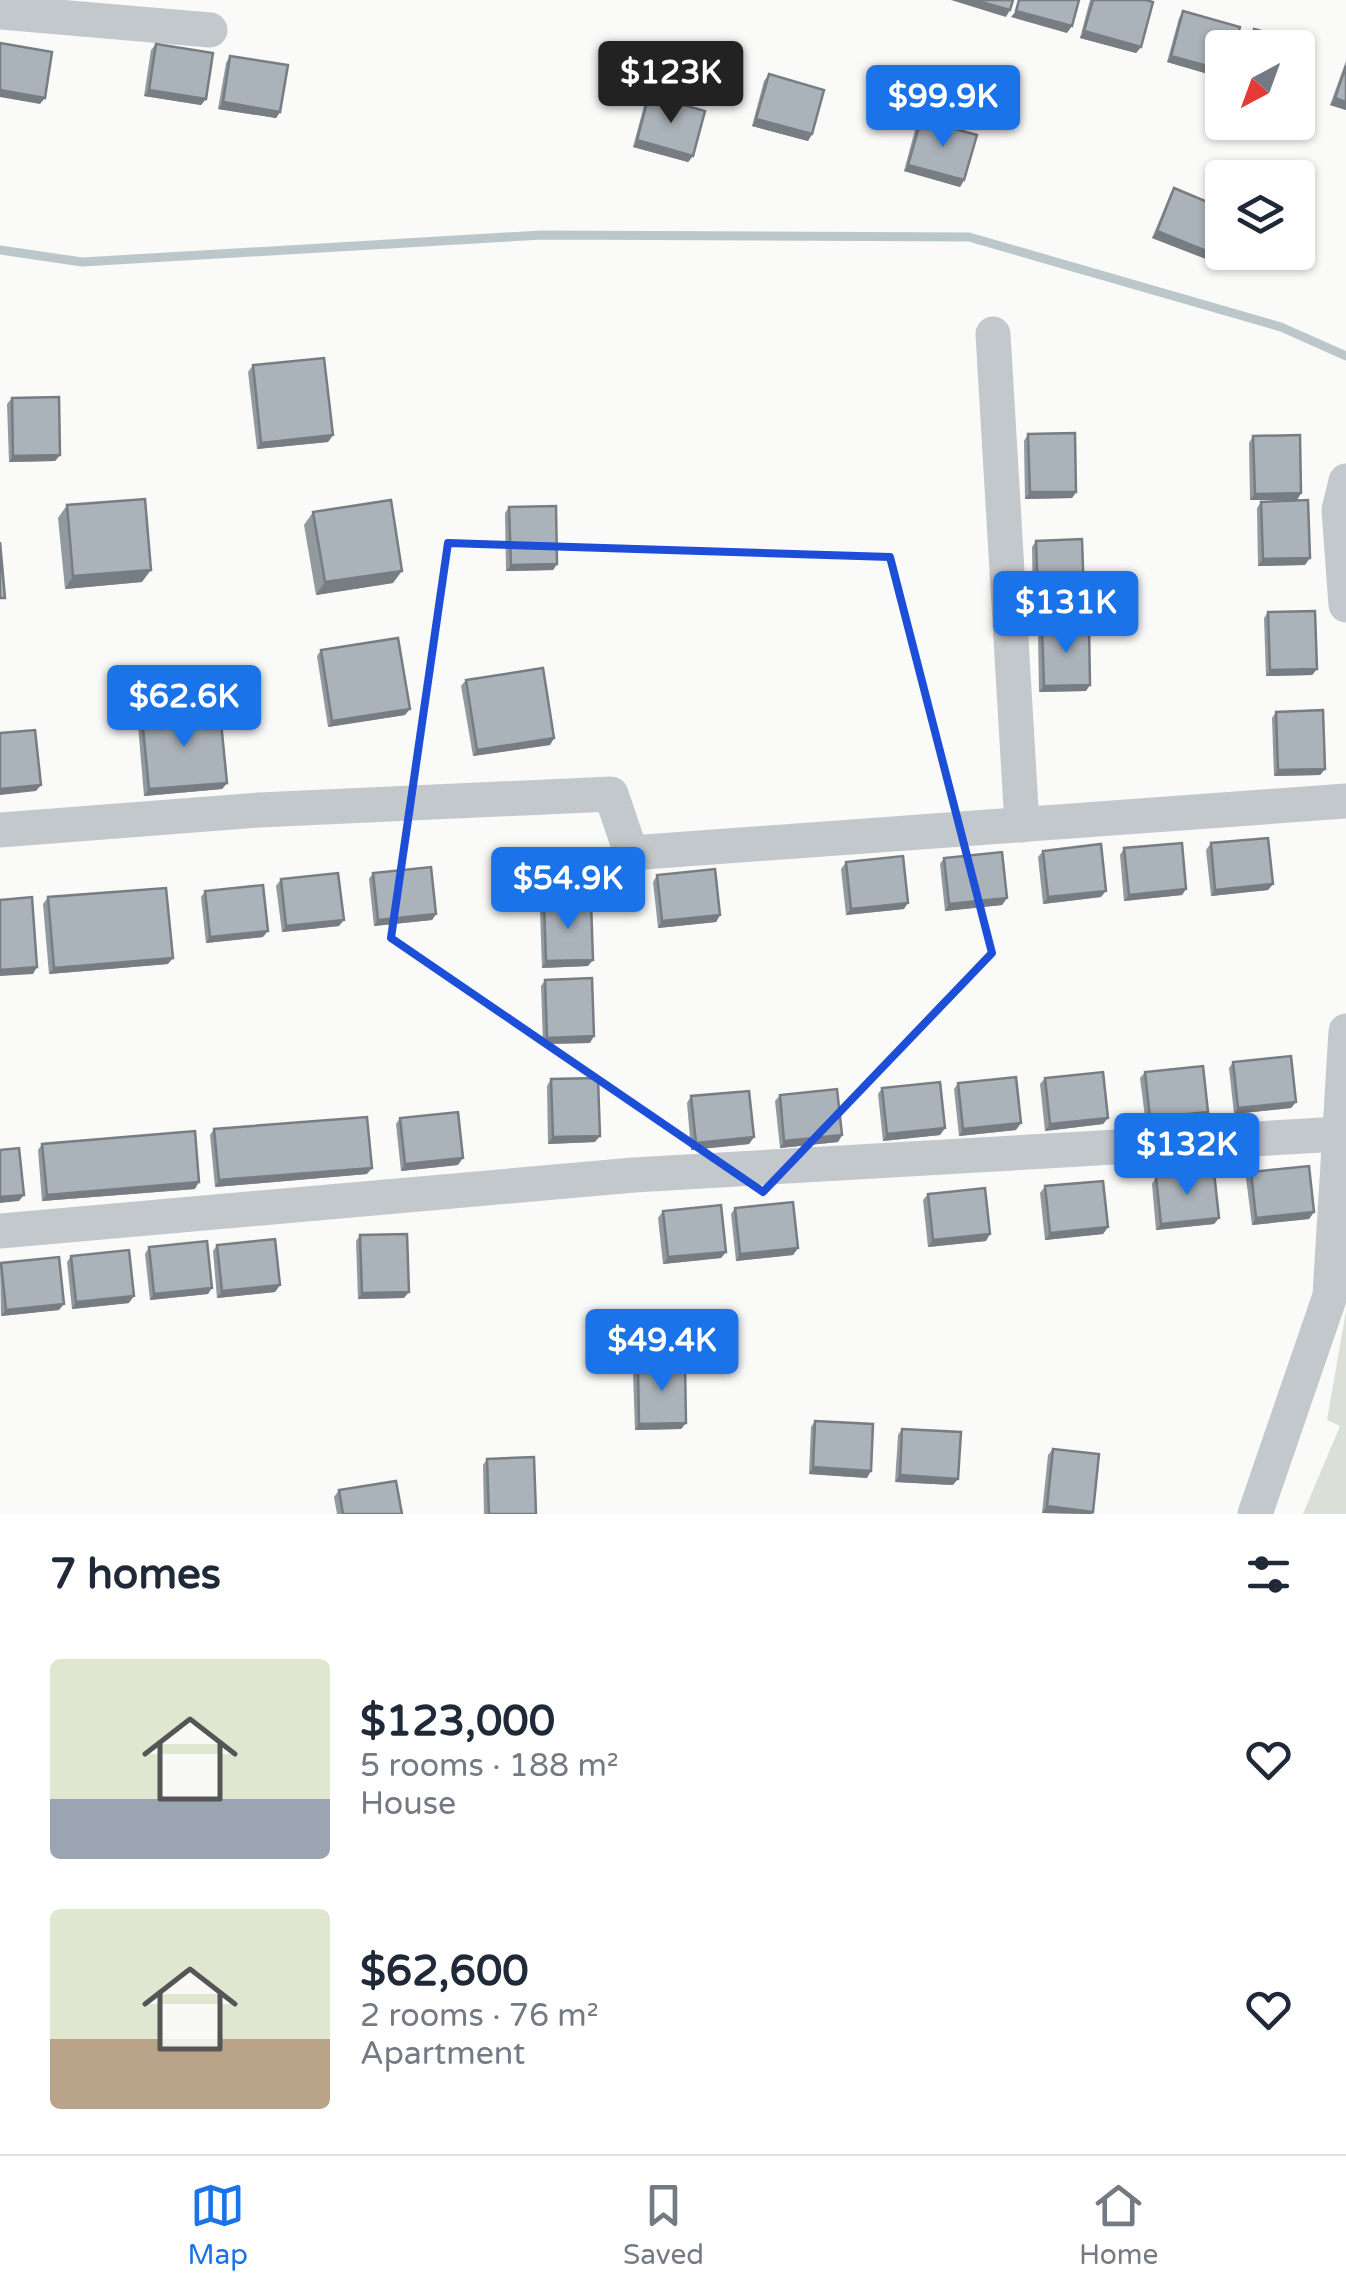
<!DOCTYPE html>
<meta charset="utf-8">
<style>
body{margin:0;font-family:"Varela Round",sans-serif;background:#f2f2f3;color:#1f2937;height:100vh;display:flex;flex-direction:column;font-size:38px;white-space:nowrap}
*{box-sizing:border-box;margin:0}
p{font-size:32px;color:#747a83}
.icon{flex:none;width:55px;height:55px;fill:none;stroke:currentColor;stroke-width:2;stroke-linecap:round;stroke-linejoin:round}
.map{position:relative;height:1514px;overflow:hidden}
.drawer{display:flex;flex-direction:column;background:#fff;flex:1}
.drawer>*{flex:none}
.needle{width:65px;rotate:221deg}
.controls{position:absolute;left:1205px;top:30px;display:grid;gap:20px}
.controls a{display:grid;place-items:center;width:110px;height:110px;border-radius:10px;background:#fff;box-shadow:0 2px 8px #0004;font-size:50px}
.price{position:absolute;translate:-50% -85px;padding:0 22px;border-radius:10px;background:#1a73e8;color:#fff;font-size:32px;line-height:65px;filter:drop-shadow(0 2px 5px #0008)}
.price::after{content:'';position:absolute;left:50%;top:60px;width:30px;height:22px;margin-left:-15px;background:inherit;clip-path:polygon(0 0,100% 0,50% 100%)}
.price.selected{background:#222;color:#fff}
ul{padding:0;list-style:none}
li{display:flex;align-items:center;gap:30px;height:250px;padding:0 50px}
li span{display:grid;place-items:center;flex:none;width:280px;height:200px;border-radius:10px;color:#555}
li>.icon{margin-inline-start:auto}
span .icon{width:120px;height:120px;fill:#fffc;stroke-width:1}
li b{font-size:42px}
h2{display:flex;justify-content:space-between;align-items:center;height:120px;padding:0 50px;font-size:42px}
.menu{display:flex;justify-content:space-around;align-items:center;height:140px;border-top:2px solid #e0e1e3;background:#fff;font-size:28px;color:#747a83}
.menu a{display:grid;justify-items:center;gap:5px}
.menu .selected{color:#1a73e8}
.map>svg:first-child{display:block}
</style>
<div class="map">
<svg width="1346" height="1514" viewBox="0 0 1346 1514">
<rect width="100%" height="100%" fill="#fafaf8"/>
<path fill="#dadfd7" d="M1346 1311V1514H1303L1340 1426 1327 1420Z"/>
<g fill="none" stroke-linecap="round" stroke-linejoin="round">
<path stroke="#bbc7cb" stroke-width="9" d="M0 250 82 262 542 235 969 237 1281 327 1346 356"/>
<g stroke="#c3c8cc" stroke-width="35">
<path d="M0 12 210 30"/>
<path d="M993 334 1022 825"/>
<path d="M1346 481 1339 510 1346 605"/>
<path d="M0 830 259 810 611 794 631 853 1346 801"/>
<path d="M0 1231 634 1175 1340 1134"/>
<path d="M1255 1514 1330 1296 1346 1031"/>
</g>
</g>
<g fill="#929a9f">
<path d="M1090 0H1146L1141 47 1136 53 1080 38Z"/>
<path d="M1183 11 1222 48V78L1167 62 1179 18Z"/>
<path d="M156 44 206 99 201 105 144 96 151 50Z"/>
<path d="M230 56 280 112 276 118 218 109 226 63Z"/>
<path d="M1346 61V110L1330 105Z"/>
<path d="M769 74 812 134 808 141 752 126 764 81Z"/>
<path d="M649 95 693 156 688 162 633 147 645 102Z"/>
<path d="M921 120 964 180 960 187 904 171 916 126Z"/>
<path d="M1174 188 1206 259 1152 238 1170 195Z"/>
<path d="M253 365 333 435 328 442 257 449 248 372Z"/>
<path d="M12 398 60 455 55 461 9 462 7 404Z"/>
<path d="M1028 434 1076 492 1072 498 1025 499 1024 441Z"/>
<path d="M1253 436 1301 493 1297 500H1250L1249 443Z"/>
<path d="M1261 502 1305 565 1258 566 1257 508Z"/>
<path d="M67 505 142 582 65 589 58 518Z"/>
<path d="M509 507 557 564 553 570 506 571 505 513Z"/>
<path d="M313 512 393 583 316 595 304 525Z"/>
<path d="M1036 541 1080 604 1033 605 1032 547Z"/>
<path d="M1268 612 1317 669 1312 675 1266 676 1264 618Z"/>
<path d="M1042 628 1086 691 1039 692 1038 634Z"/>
<path d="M321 650 405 715 328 727 317 656Z"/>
<path d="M466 680 554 738 550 745 473 756 461 686Z"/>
<path d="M1276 712 1325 769 1320 775 1274 776 1272 718Z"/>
<path d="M142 718 227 783 222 789 144 796 138 725Z"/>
<path d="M1211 843 1273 884 1268 890 1211 896 1206 850Z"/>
<path d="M1124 848 1186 889 1182 895 1124 901 1120 855Z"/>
<path d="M1043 851 1101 897 1043 904 1038 857Z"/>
<path d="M944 858 1007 898 1002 905 945 911 940 864Z"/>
<path d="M846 862 904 909 846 915 841 869Z"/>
<path d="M373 873 436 914 432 920 374 926 369 879Z"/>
<path d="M657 875 720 915 716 922 658 928 653 882Z"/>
<path d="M281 879 339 926 282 932 276 886Z"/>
<path d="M205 891 263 937 206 943 201 897Z"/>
<path d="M48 897 168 964 49 974 43 904Z"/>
<path d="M544 903 588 966 542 968 540 910Z"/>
<path d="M545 980 590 1043 543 1044 541 986Z"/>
<path d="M1233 1062 1296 1102 1291 1108 1234 1114 1229 1068Z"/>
<path d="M1145 1072 1208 1112 1203 1119 1146 1125 1140 1078Z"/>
<path d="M1045 1078 1108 1118 1103 1124 1045 1131 1040 1084Z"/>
<path d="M551 1079 595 1142 548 1144 547 1086Z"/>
<path d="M958 1083 1016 1130 959 1136 954 1089Z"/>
<path d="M882 1088 945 1128 940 1135 883 1141 878 1094Z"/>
<path d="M780 1095 842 1135 838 1142 780 1148 775 1101Z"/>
<path d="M691 1096 754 1137 749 1144 691 1150 687 1103Z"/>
<path d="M400 1118 458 1165 401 1171 396 1124Z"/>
<path d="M214 1129 367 1174 215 1187 210 1135Z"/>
<path d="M42 1144 195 1189 42 1201 38 1150Z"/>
<path d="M1251 1172 1314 1212 1309 1219 1252 1225 1246 1178Z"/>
<path d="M1156 1177 1219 1218 1214 1224 1156 1230 1152 1184Z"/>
<path d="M1045 1186 1108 1227 1103 1234 1045 1240 1040 1193Z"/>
<path d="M928 1194 986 1241 928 1247 923 1200Z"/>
<path d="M735 1208 798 1248 793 1255 736 1261 731 1214Z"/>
<path d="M663 1211 726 1252 721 1258 663 1264 658 1218Z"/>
<path d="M360 1235 404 1298 358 1299 356 1241Z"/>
<path d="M217 1245 280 1285 275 1292 217 1298 213 1251Z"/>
<path d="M149 1247 208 1294 150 1300 145 1254Z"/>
<path d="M71 1256 129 1303 72 1309 67 1262Z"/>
<path d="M0 1264 59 1310 1 1316Z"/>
<path d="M638 1366 686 1423 681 1429 635 1430 633 1372Z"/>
<path d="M815 1421 867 1478 809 1474 811 1427Z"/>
<path d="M902 1429 953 1485 895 1482 898 1435Z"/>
<path d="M1053 1449 1092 1514 1042 1513 1048 1455Z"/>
<path d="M487 1459 536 1514H484L483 1465Z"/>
<path d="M339 1490 402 1514H337L334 1497Z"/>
</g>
<g fill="#777d82">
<path d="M951 0H974L1010 10 1006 17Z"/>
<path d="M1016 11 1072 26 1067 33 1011 17Z"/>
<path d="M1084 31 1141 47 1136 53 1080 38Z"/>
<path d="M1171 56 1222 70V78L1167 62Z"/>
<path d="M0 90 45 98 40 104 0 97Z"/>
<path d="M149 90 206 99 201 105 144 96Z"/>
<path d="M1335 98 1346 102V110L1330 105Z"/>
<path d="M223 102 280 112 276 118 218 109Z"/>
<path d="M756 119 812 134 808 141 752 126Z"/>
<path d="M637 140 693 156 688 162 633 147Z"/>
<path d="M908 165 964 180 960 187 904 171Z"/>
<path d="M1157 231 1211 253 1206 259 1152 238Z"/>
<path d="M333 435 328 442 257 449 261 443Z"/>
<path d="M60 455 55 461 9 462 13 456Z"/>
<path d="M1030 492H1076L1072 498 1025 499Z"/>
<path d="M1301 493 1297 500H1250L1255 494Z"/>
<path d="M1310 558 1305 565 1258 566 1263 559Z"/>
<path d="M557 564 553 570 506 571 511 565Z"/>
<path d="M151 570 142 582 65 589 73 576Z"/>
<path d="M402 571 393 583 316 595 325 582Z"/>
<path d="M1084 597 1080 604 1033 605 1038 598Z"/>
<path d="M1317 669 1312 675 1266 676 1270 670Z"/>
<path d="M1090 685 1086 691 1039 692 1044 686Z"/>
<path d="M410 709 405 715 328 727 332 721Z"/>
<path d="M554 738 550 745 473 756 477 750Z"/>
<path d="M1325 769 1320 775 1274 776 1278 770Z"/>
<path d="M227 783 222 789 144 796 149 789Z"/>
<path d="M41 785 36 791 0 795V789Z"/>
<path d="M1273 884 1268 890 1211 896 1215 890Z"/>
<path d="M1186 889 1182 895 1124 901 1129 895Z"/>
<path d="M1106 891 1101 897 1043 904 1048 897Z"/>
<path d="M1007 898 1002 905 945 911 949 904Z"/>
<path d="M908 903 904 909 846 915 851 909Z"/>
<path d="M436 914 432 920 374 926 378 920Z"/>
<path d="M720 915 716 922 658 928 662 921Z"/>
<path d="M344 920 339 926 282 932 286 926Z"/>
<path d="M268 931 263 937 206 943 210 937Z"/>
<path d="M173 958 168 964 49 974 54 968Z"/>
<path d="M593 960 588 966 542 968 546 961Z"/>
<path d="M37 967 33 974 0 976V970Z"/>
<path d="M594 1036 590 1043 543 1044 547 1038Z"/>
<path d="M1296 1102 1291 1108 1234 1114 1238 1108Z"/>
<path d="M1208 1112 1203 1119 1146 1125 1150 1118Z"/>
<path d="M1108 1118 1103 1124 1045 1131 1050 1124Z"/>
<path d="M1021 1123 1016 1130 959 1136 963 1129Z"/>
<path d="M945 1128 940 1135 883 1141 887 1134Z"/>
<path d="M842 1135 838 1142 780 1148 784 1141Z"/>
<path d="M600 1136 595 1142 548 1144 553 1137Z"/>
<path d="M754 1137 749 1144 691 1150 696 1143Z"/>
<path d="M463 1158 458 1165 401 1171 405 1164Z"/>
<path d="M372 1168 367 1174 215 1187 219 1180Z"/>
<path d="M199 1182 195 1189 42 1201 47 1195Z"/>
<path d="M24 1195 19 1201 0 1203V1197Z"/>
<path d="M1314 1212 1309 1219 1252 1225 1256 1218Z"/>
<path d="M1219 1218 1214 1224 1156 1230 1161 1224Z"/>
<path d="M1108 1227 1103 1234 1045 1240 1050 1233Z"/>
<path d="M990 1234 986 1241 928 1247 933 1240Z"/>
<path d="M798 1248 793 1255 736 1261 740 1254Z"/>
<path d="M726 1252 721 1258 663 1264 668 1257Z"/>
<path d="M280 1285 275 1292 217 1298 222 1291Z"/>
<path d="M212 1288 208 1294 150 1300 154 1294Z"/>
<path d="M409 1292 404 1298 358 1299 362 1293Z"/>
<path d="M134 1296 129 1303 72 1309 76 1302Z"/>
<path d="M64 1304 59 1310 1 1316 6 1310Z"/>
<path d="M686 1423 681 1429 635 1430 639 1424Z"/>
<path d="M813 1467 871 1471 867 1478 809 1474Z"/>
<path d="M900 1475 958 1479 953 1485 895 1482Z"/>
<path d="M1047 1506 1093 1512 1092 1514 1042 1513Z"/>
</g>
<g fill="#aab3b9" stroke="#777d82" stroke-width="2.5">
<path d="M974 0H1013L1010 10Z"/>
<path d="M1019 0H1079L1072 26 1016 11Z"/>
<path d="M1093 0H1146L1153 2 1141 47 1084 31Z"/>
<path d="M1183 11 1240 27 1234 48H1222V70L1171 56Z"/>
<path d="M1254 29 1310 45 1298 90V48H1249Z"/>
<path d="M0 43 52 52 45 98 0 90Z"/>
<path d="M156 44 213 53 206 99 149 90Z"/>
<path d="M230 56 288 65 280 112 223 102Z"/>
<path d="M1346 66V102L1335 98Z"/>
<path d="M769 74 824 90 812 134 756 119Z"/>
<path d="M649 95 705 111 693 156 637 140Z"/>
<path d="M921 120 977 135 964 180 908 165Z"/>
<path d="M1174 188 1222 208V223L1211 253 1157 231Z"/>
<path d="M324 358 333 435 261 443 253 365Z"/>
<path d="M59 397 60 455 13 456 12 398Z"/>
<path d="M1075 433 1076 492H1030L1028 434Z"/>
<path d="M1300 435 1301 493 1255 494 1253 436Z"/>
<path d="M145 499 151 570 73 576 67 505Z"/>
<path d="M391 500 402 571 325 582 313 512Z"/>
<path d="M1308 500 1310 558 1263 559 1261 502Z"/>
<path d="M556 506 557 564 511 565 509 507Z"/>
<path d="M1082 539 1084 597 1038 598 1036 541Z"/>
<path d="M0 542 5 598H0Z"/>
<path d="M1315 611 1317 669 1270 670 1268 612Z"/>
<path d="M1089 627 1090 685 1044 686 1042 628Z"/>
<path d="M398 638 410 709 332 721 321 650Z"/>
<path d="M543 668 554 738 477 750 466 680Z"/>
<path d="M1323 710 1325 769 1278 770 1276 712Z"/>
<path d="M220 712 227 783 149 789 142 718Z"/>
<path d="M35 730 41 785 0 789V733Z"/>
<path d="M1268 838 1273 884 1215 890 1211 843Z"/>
<path d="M1182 843 1186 889 1129 895 1124 848Z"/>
<path d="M1101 844 1106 891 1048 897 1043 851Z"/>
<path d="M1002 852 1007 898 949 904 944 858Z"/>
<path d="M903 856 908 903 851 909 846 862Z"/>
<path d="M431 867 436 914 378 920 373 873Z"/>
<path d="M715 869 720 915 662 921 657 875Z"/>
<path d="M338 873 344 920 286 926 281 879Z"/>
<path d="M263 885 268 931 210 937 205 891Z"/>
<path d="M166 888 173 958 54 968 48 897Z"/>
<path d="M32 897 37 967 0 970V900Z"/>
<path d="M591 902 593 960 546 961 544 903Z"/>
<path d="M592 978 594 1036 547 1038 545 980Z"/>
<path d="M1291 1056 1296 1102 1238 1108 1233 1062Z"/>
<path d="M1203 1066 1208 1112 1150 1118 1145 1072Z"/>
<path d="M1103 1072 1108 1118 1050 1124 1045 1078Z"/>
<path d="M1016 1077 1021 1123 963 1129 958 1083Z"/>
<path d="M598 1078 600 1136 553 1137 551 1079Z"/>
<path d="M940 1082 945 1128 887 1134 882 1088Z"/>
<path d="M837 1089 842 1135 784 1141 780 1095Z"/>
<path d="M749 1091 754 1137 696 1143 691 1096Z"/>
<path d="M458 1112 463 1158 405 1164 400 1118Z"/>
<path d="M367 1117 372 1168 219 1180 214 1129Z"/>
<path d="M195 1131 199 1182 47 1195 42 1144Z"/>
<path d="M19 1148 24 1195 0 1197V1150Z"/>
<path d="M1309 1166 1314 1212 1256 1218 1251 1172Z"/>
<path d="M1214 1172 1219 1218 1161 1224 1156 1177Z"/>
<path d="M1103 1181 1108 1227 1050 1233 1045 1186Z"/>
<path d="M985 1188 990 1234 933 1240 928 1194Z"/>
<path d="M793 1202 798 1248 740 1254 735 1208Z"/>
<path d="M721 1205 726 1252 668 1257 663 1211Z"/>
<path d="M407 1234 409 1292 362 1293 360 1235Z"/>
<path d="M275 1239 280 1285 222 1291 217 1245Z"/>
<path d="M207 1241 212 1288 154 1294 149 1247Z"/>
<path d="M129 1250 134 1296 76 1302 71 1256Z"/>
<path d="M59 1257 64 1304 6 1310 1 1263Z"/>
<path d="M685 1364 686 1423 639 1424 638 1366Z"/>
<path d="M815 1421 873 1424 871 1471 813 1467Z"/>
<path d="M902 1429 961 1432 958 1479 900 1475Z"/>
<path d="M1053 1449 1099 1454 1093 1512 1047 1506Z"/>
<path d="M534 1457 536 1514H489L487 1459Z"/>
<path d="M396 1481 402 1514H343L339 1490Z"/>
</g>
<path fill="none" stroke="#1d4ed8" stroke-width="8" stroke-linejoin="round" d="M448 543 890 557 992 953 763 1192 391 938Z"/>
</svg>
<div class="controls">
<a><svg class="needle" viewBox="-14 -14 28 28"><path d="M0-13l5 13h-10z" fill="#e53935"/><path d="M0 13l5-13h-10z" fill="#747a83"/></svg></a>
<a><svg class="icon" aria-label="layers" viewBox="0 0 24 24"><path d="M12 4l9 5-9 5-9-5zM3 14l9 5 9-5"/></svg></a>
</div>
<b class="price selected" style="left:671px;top:126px">$123K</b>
<b class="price" style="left:943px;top:150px">$99.9K</b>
<b class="price" style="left:1066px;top:656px">$131K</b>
<b class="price" style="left:184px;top:750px">$62.6K</b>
<b class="price" style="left:568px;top:932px">$54.9K</b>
<b class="price" style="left:1187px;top:1198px">$132K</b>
<b class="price" style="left:662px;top:1394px">$49.4K</b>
</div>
<section class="drawer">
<h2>7 homes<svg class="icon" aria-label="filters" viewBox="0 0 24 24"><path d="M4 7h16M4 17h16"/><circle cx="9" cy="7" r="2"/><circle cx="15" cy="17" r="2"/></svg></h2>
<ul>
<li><span style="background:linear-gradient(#dfe7d0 70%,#9aa5b1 0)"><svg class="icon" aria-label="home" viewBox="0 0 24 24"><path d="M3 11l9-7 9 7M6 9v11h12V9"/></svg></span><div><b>$123,000</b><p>5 rooms · 188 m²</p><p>House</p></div><svg class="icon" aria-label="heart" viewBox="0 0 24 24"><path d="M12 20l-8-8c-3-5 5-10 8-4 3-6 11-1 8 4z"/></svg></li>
<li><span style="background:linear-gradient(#dfe7d0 65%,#b9a48a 0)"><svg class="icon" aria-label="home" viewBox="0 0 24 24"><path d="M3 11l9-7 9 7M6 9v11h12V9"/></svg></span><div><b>$62,600</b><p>2 rooms · 76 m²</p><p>Apartment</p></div><svg class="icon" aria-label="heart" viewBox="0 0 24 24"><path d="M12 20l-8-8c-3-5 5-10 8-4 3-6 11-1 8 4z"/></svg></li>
</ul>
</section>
<nav class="menu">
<a class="selected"><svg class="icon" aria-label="map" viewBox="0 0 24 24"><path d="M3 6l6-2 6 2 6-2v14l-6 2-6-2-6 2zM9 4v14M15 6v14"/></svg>Map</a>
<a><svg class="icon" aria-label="saved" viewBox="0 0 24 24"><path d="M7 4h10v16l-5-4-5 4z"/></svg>Saved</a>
<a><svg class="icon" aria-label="home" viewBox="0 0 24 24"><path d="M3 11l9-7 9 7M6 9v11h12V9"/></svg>Home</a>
</nav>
